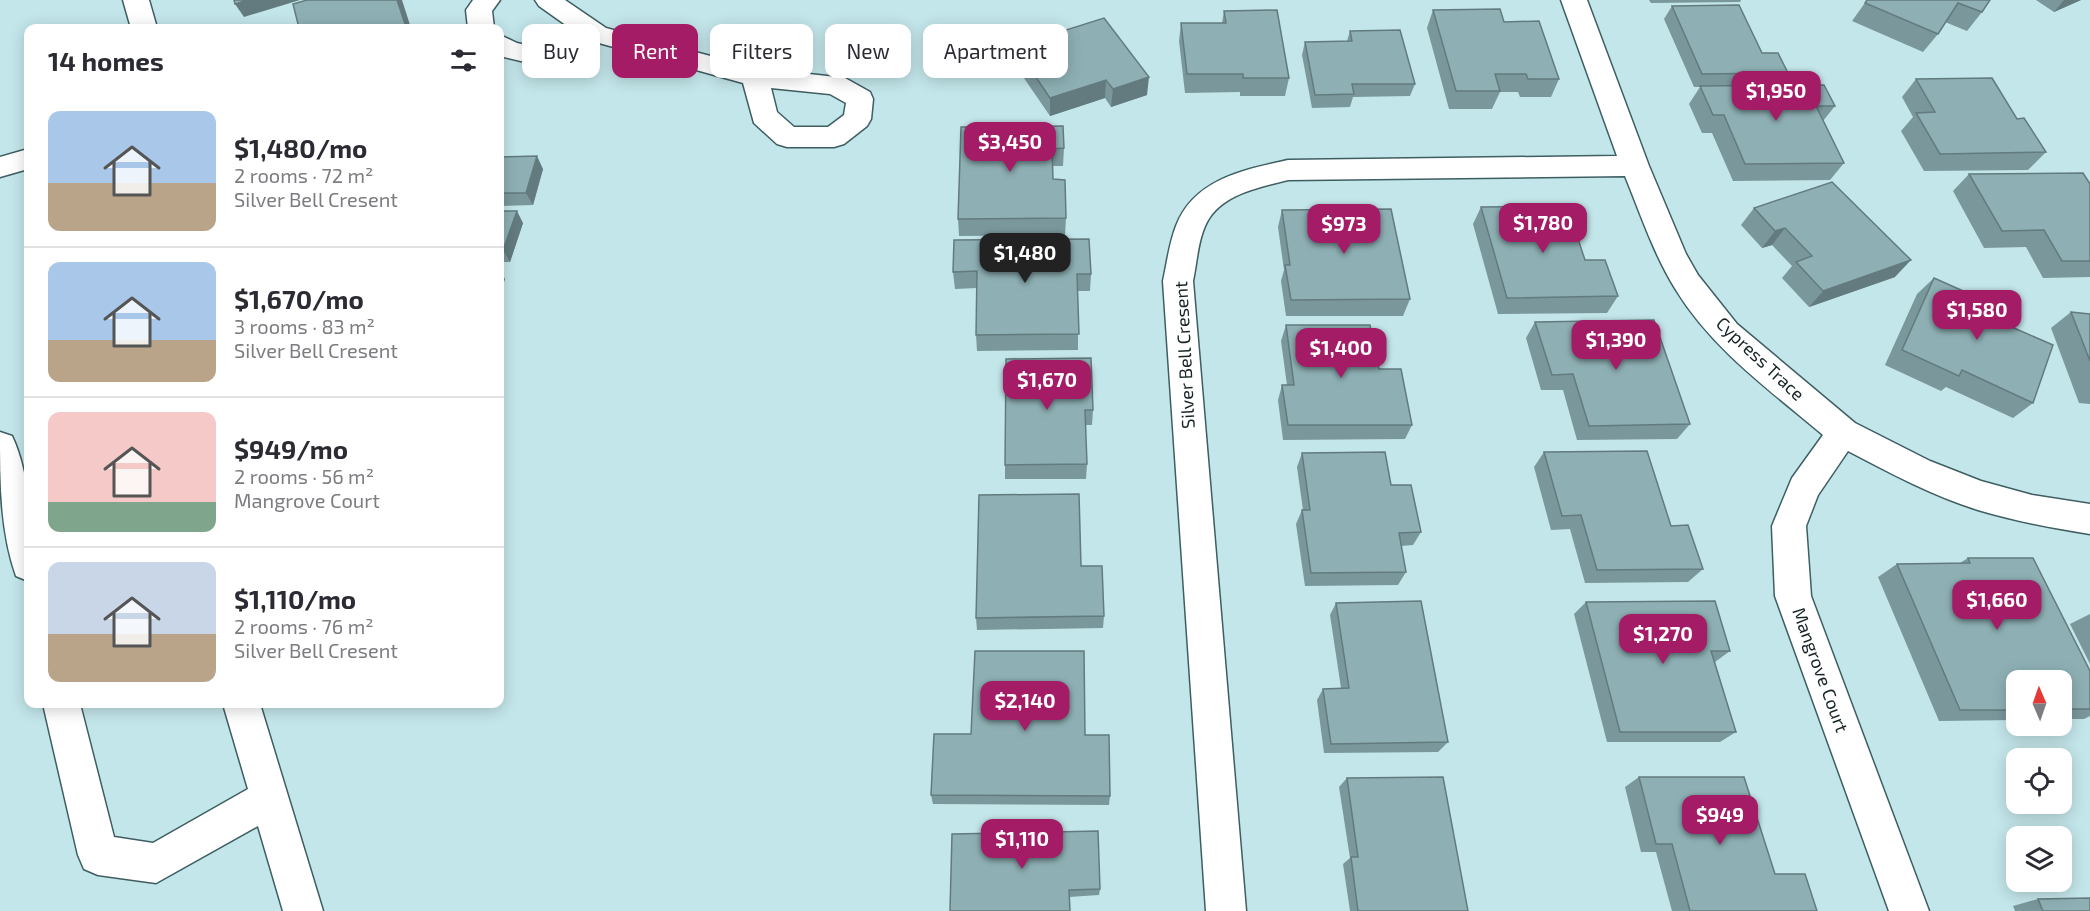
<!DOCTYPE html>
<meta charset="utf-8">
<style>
body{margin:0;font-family:"Exo 2",sans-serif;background:#f7f7f7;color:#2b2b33;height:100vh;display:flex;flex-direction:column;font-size:22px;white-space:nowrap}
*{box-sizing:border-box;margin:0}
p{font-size:20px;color:#7c7c81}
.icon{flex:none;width:33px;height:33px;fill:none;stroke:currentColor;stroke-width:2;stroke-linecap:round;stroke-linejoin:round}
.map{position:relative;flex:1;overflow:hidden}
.drawer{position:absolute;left:24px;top:24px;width:480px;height:684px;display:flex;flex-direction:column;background:#fff;border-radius:12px;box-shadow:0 3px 15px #0003}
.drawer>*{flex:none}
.banner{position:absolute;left:522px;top:24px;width:570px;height:54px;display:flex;gap:12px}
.needle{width:39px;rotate:358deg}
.fabs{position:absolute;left:2006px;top:670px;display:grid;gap:12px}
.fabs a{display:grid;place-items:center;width:66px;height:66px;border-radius:12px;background:#fff;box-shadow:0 3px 15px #0003;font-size:30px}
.price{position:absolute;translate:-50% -51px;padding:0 14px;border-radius:12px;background:#a41c66;color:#fff;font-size:20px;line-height:39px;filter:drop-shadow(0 2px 3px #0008)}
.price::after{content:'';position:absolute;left:50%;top:36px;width:18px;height:14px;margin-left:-9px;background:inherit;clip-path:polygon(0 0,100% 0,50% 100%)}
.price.active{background:#222;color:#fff}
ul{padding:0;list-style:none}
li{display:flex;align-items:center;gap:18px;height:150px;padding:0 24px}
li+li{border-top:2px solid #e1e1e2}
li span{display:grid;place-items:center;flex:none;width:168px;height:120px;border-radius:12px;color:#555}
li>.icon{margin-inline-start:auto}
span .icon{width:72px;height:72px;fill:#fffc;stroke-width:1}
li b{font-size:26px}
h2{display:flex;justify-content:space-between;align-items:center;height:72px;padding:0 24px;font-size:26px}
.tag{padding:0 21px;border-radius:12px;background:#fff;box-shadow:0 3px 15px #0003;font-size:21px;line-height:54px}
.tag.active{background:#a41c66;color:#fff}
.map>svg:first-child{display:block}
</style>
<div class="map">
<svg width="2090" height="911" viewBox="0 0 2090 911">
<rect width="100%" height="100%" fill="#c3e6ea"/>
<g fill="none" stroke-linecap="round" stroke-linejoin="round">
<defs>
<g id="minor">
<path d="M123 0H149L157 28H131Z"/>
<path d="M473 0H500L492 11 494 28H468L466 10Z"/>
<path d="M535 0H565L606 28 755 68 845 78 870 92 873 99 871 119 867 126 844 144 834 147H787L777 144 754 123 743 83 599 43 546 67 500 56V35L517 43 543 49 577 33 539 6ZM771 88 830 94 846 103 844 115 828 127H794L777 112Z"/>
<path d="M1561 0H1587L1649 166 1686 254 1698 275 1737 324 1855 423 1930 461 1981 481 2032 495 2090 504V534C2052 528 2015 521 1978 510 1933 496 1890 473 1848 451L1818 495 1806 526 1811 596 1929 911H1889L1775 596 1772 526 1792 478 1823 435C1771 391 1712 349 1676 290 1654 255 1641 215 1625 176L1288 180C1260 187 1222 194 1207 222 1198 239 1197 262 1193 281L1246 911H1206L1163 281C1167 263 1169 244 1176 226 1194 179 1244 170 1288 160L1617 156Z"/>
<path d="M28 149V169L0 177V157Z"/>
<path d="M0 432 12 436C31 476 33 537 28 581L16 576C0 531 0 480 0 432Z"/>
<path d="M43 704H80L114 837 153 843 248 789 223 704H260L323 911H283L258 826 156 883 98 875 84 869 78 855Z"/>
</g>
</defs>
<use href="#minor" stroke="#3e5e62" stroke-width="3"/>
<use href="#minor" fill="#fff" fill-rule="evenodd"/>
</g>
<g fill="#7a979b">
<path d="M1649 0H1741L1740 2 1651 3Z"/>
<path d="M1867 0H1990L1982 12 1967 31 1945 22 1938 34 1923 52 1852 21Z"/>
<path d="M2036 0H2081L2054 12Z"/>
<path d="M1672 6 1762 53 1788 73 1780 85 1835 106 1823 121 1844 163 1830 180 1733 181 1712 133H1702L1689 104 1700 87H1694L1664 19Z"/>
<path d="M1433 10 1504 22 1559 79 1551 97H1520L1518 92H1500L1492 109H1449L1427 28Z"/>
<path d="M1224 11 1289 78 1285 96H1240V92L1185 93 1179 41 1181 23H1222Z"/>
<path d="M1350 31 1415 84 1410 96 1353 97 1350 107 1312 108 1302 55 1305 42 1347 41Z"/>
<path d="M1015 46 1147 95 1111 107 1105 98 1050 116 1015 65Z"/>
<path d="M1916 79 2017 119 2046 152 2028 170 1924 171 1901 131 1913 117 1902 97Z"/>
<path d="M961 127 1064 148 1063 166H1052L1053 179 1066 218 1065 235 959 236 958 219Z"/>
<path d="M500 157 543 169 533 205 500 206Z"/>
<path d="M1969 174 2090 184V277L2043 278 2026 247 1984 248 1953 191Z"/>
<path d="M1481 207 1585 260 1618 296 1607 313 1498 314 1473 224Z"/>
<path d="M1754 208 1895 277 1809 307 1782 278 1792 266 1772 245 1762 248 1741 225Z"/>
<path d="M1282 210 1410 299 1403 316H1286L1281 281 1284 270 1278 227Z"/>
<path d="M500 211 523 223 510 262H500Z"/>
<path d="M954 240 1091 274 1090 291H1078V350L977 351 976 335 977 288 955 289 953 272Z"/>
<path d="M1934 278 2014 328 2033 403 2013 418 1946 387 1941 391 1885 365 1917 294Z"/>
<path d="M2071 312 2090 314V404L2079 403 2051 328Z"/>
<path d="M1535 322 1690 424 1677 439 1577 440 1563 390H1541L1526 338Z"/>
<path d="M1286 325 1379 369 1412 425 1405 439 1283 440 1278 400 1282 385H1287L1281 341Z"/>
<path d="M1006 359 1093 410 1092 425H1085L1087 464 1086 479H1005V465Z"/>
<path d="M1544 452 1671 526 1703 569 1688 582 1585 583 1570 529 1551 530 1534 467Z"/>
<path d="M1302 453 1391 485 1421 532 1413 545 1401 546 1406 572 1398 585 1305 586 1296 524 1302 510H1303L1297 467Z"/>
<path d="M1968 558 2090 671V716L2084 719H2061V681H2016V720L1939 721 1878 577 1897 564 1960 563Z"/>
<path d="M1081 566 1104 616 1103 628 977 630 976 618Z"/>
<path d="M1586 602 1730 651 1715 662 1736 732 1720 742H1607L1574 614Z"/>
<path d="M1336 603 1448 742 1438 752 1324 753 1317 700 1323 689 1341 688 1330 615Z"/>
<path d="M2090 614V664L2070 624Z"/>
<path d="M1085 735 1110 796 1109 805 933 804 931 795Z"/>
<path d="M1639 777 1775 874 1817 911H1672L1656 852H1641L1625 787Z"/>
<path d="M1347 778 1468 911H1350L1343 864 1350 858 1339 787Z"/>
<path d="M952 834 1100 889 1099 895 1069 897Z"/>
<path d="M2038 899 2090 911H2015L2013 906Z"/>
</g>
<g fill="#637b7e">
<path d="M248 0H300L244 17 235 4Z"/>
<path d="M397 0H402L411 28H401Z"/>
<path d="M2064 0H2081L2054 12Z"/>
<path d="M1149 77 1147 95 1111 107 1113 89Z"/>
<path d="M1106 80 1105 98 1050 116V98Z"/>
<path d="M537 156 543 169 533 205 526 193Z"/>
<path d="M517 211 523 223 510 262 503 250Z"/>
<path d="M1785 228 1772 245 1762 248 1775 231Z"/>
<path d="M1911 260 1895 277 1809 307 1823 291Z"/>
<path d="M500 271 505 279 500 295Z"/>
</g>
<g fill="#8eb0b4" stroke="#637b7e" stroke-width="1.5">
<path d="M234 0H248L235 4Z"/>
<path d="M307 0H397L406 27 401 28H299L293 4Z"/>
<path d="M1867 0H1990L1982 12 1958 3 1938 34 1865 3Z"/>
<path d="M1739 5 1762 53H1778L1788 73 1702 74 1672 6Z"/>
<path d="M1500 9 1504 22 1539 21 1559 79H1528L1526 74H1495L1500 91H1456L1433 10Z"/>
<path d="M1277 10 1289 78H1243V74H1187L1181 23H1226L1224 11Z"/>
<path d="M1104 18 1149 77 1113 89 1106 80 1050 98 1015 46Z"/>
<path d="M1400 30 1415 84H1352L1354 94 1315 95 1305 42 1352 41 1350 31Z"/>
<path d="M1992 78 2017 119 2024 118 2046 152 1940 154 1916 113 1935 112 1916 79Z"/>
<path d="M1824 85 1835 106H1816L1844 163 1745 164 1724 115H1713L1700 86Z"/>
<path d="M1063 126 1064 148 1052 149 1053 179 1065 180 1066 218 958 219 961 127Z"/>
<path d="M537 156 526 193H500V157Z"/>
<path d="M2083 173 2090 184V261H2062L2044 230 2002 231 1969 174Z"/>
<path d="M1832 182 1911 260 1823 291 1796 262 1812 256 1785 228 1775 231 1754 208Z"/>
<path d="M1567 206 1585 260H1605L1618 296 1507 298 1481 207Z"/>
<path d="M1391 209 1410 299 1291 300 1285 265H1290L1282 210Z"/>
<path d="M500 211H517L503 250H500Z"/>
<path d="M1089 239 1091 274H1077L1079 334 976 335 977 271 953 272 954 240Z"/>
<path d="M1934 278 2019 316 2014 328 2053 345 2033 403 1962 370 1959 376 1902 350Z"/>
<path d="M2071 312 2090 314V361Z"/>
<path d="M1654 320 1690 424 1589 426 1573 374 1552 375 1535 322Z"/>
<path d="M1286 325H1370L1379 369H1401L1412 425H1288L1282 385H1294Z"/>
<path d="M1091 358 1093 410H1085L1087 464 1005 465 1006 359Z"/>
<path d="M1647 451 1671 526 1688 525 1703 569 1597 570 1581 515 1562 516 1544 452Z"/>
<path d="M1385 452 1391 485H1411L1421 532 1399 533 1406 572 1311 573 1302 510H1310L1302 453Z"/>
<path d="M1079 494 1081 566H1102L1104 616 976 618 979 495Z"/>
<path d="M1968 558H2033L2090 671V709H2061V681H2016V710H1960L1897 564 1970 563Z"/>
<path d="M1421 601 1448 742 1331 744 1323 689 1349 688 1336 603Z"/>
<path d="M1715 601 1730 651H1711L1736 732H1620L1586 602Z"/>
<path d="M975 651H1084L1085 735H1109L1110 796 931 795 934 734H971Z"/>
<path d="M1443 777 1468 911H1358L1351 857H1358L1347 778Z"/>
<path d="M1639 777H1744L1775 874H1805L1817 911H1690L1672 844H1656Z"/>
<path d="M1098 831 1100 889 1069 890 1070 911H950L952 834Z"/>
<path d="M2090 898V911H2043L2038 899Z"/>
</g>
<g text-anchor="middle" stroke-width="4.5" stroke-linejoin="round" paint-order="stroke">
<g font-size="18" fill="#172426" stroke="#fff">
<text transform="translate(1185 355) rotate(-93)" y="6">Silver Bell Cresent</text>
<text transform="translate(1760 359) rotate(43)" y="6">Cypress Trace</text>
<text transform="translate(1820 670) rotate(70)" y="6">Mangrove Court</text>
</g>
</g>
</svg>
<div class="fabs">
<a><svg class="needle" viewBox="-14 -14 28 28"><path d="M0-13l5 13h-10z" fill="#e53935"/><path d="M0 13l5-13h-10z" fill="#7c7c81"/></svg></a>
<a><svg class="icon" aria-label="locate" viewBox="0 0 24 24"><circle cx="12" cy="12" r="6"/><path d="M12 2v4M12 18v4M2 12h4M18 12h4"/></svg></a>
<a><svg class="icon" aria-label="layers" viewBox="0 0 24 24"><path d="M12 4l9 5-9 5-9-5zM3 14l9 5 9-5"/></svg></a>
</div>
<b class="price" style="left:1776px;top:122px">$1,950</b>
<b class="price" style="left:1010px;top:173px">$3,450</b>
<b class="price" style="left:1543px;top:254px">$1,780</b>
<b class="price" style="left:1344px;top:255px">$973</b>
<b class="price active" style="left:1025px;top:284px">$1,480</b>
<b class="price" style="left:1977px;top:341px">$1,580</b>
<b class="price" style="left:1616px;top:371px">$1,390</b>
<b class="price" style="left:1341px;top:379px">$1,400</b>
<b class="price" style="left:1047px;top:411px">$1,670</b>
<b class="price" style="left:1997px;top:631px">$1,660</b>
<b class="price" style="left:1663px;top:665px">$1,270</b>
<b class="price" style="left:1025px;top:732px">$2,140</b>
<b class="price" style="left:1720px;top:846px">$949</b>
<b class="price" style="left:1022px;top:870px">$1,110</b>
<div class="banner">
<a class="tag">Buy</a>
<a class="tag active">Rent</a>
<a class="tag">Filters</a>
<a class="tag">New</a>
<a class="tag">Apartment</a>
</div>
<section class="drawer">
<h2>14 homes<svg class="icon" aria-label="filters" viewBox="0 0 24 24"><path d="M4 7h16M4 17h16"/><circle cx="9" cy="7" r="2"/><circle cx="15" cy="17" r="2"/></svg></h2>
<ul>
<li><span style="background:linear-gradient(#a9c7e8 60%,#b9a48a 0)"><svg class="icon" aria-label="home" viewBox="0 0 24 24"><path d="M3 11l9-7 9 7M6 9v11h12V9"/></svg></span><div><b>$1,480/mo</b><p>2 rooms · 72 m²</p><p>Silver Bell Cresent</p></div></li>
<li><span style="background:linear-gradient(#a9c7e8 65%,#b9a48a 0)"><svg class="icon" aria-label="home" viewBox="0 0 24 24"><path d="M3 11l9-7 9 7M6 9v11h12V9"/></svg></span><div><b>$1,670/mo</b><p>3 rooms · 83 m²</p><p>Silver Bell Cresent</p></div></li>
<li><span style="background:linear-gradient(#f6c9c9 75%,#7fa58c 0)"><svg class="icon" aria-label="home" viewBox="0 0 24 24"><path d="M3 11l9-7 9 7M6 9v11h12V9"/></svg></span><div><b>$949/mo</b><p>2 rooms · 56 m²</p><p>Mangrove Court</p></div></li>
<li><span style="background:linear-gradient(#c9d6e8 60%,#b9a48a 0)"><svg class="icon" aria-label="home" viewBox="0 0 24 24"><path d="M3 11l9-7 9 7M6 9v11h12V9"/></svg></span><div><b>$1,110/mo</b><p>2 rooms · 76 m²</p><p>Silver Bell Cresent</p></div></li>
</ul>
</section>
</div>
